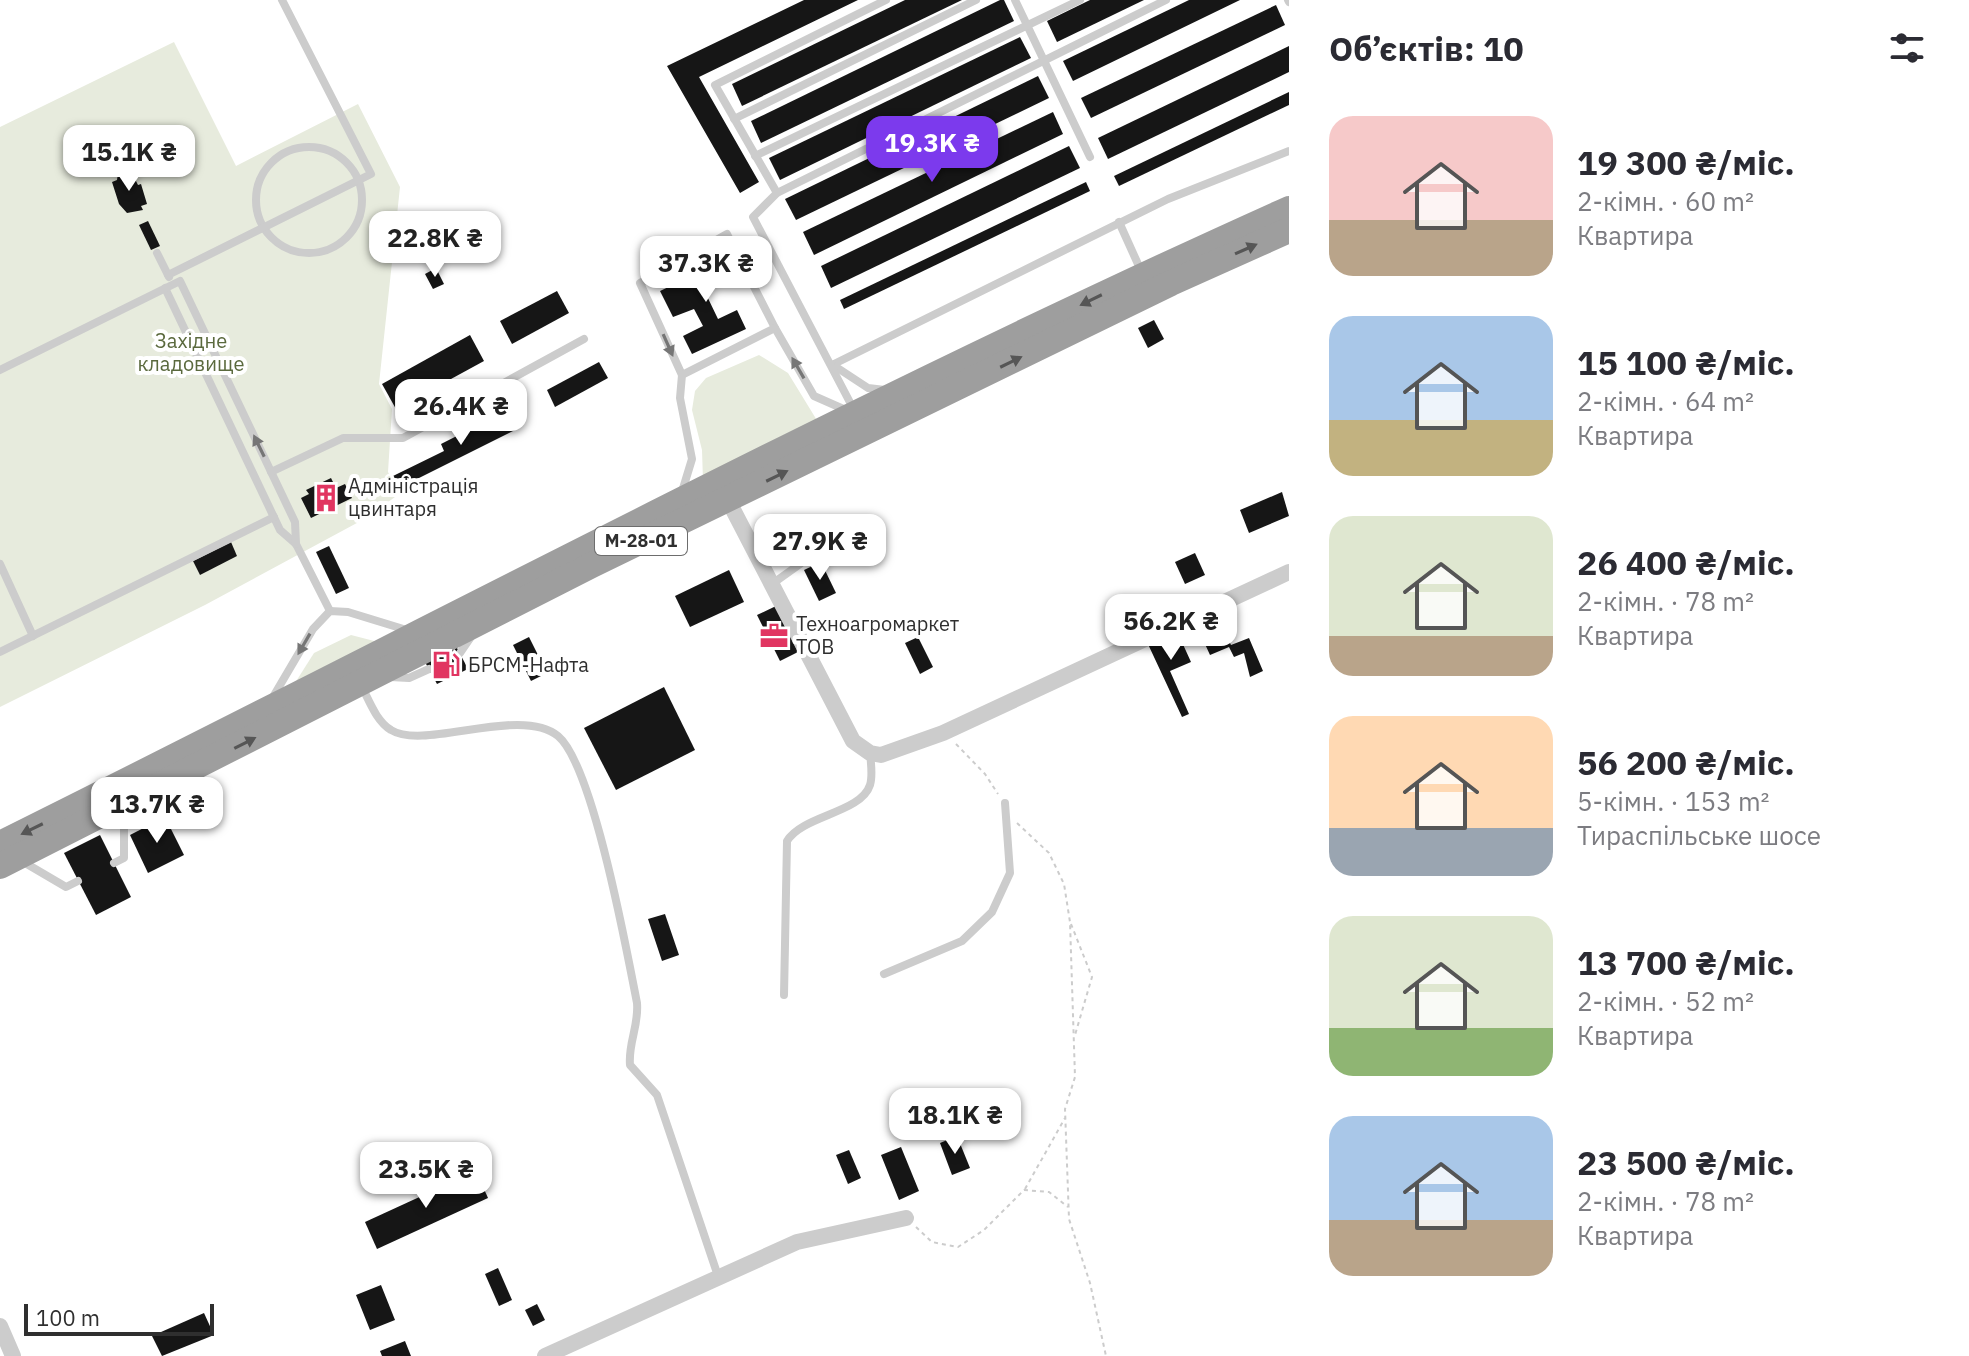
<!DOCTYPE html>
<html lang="uk">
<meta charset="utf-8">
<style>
body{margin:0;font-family:"IBM Plex Sans",sans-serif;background:#f7f7f7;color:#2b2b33;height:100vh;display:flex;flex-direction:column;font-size:30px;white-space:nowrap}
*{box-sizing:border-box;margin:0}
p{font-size:26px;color:#7c7c81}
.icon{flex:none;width:44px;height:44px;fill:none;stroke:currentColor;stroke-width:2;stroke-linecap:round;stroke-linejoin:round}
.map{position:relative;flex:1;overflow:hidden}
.sheet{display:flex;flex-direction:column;background:#fff;width:680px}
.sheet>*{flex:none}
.scale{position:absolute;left:24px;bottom:20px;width:190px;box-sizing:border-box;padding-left:8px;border:4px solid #2f2f2f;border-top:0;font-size:22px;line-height:28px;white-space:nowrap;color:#2f2f2f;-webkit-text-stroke:6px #fff;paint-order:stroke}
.price{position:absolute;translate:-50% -68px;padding:0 18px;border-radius:16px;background:#fff;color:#222;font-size:26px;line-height:52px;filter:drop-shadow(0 2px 4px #0008)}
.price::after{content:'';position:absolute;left:50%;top:48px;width:24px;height:18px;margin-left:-12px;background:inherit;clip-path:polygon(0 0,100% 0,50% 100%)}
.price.on{background:#7c3aed;color:#fff}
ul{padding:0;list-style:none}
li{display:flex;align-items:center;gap:24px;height:200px;padding:0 40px}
li span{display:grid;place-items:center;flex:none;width:224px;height:160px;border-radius:24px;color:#555}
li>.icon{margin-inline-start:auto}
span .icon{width:96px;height:96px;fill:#fffc;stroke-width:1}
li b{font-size:34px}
h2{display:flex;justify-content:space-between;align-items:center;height:96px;padding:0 40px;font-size:34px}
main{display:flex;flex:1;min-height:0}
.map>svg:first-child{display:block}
</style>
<main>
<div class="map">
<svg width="1289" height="1356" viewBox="0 0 1289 1356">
<rect width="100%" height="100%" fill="#fff"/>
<g fill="#e7ebdd">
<path d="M174 42 236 166 358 104 400 187 379 384 392 409 388 472 399 494 368 517 205 605 0 707V127Z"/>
<path d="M759 355 788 373 818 422 703 481 702 450 692 410 695 391 706 378Z"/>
<path d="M351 635 382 643 295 683 314 653Z"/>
</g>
<g fill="#161616">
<path d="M804 0H858L699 77 759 182 740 193 667 66Z"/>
<path d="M905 0H962L742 106 732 84Z"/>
<path d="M1000 0H1004L1014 21 761 143 751 121Z"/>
<path d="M1090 0H1144L1057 42 1047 21Z"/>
<path d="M1189 0H1240L1073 81 1063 61Z"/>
<path d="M1276 5 1285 25 1091 118 1081 98Z"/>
<path d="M1020 37 1031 58 780 180 769 158Z"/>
<path d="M1289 46V72L1108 159 1098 138Z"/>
<path d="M1038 76 1049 98 796 220 785 199Z"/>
<path d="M1289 92V105L1119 186 1114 176Z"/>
<path d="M1053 112 1063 134 814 255 803 232Z"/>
<path d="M1069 146 1080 168 831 288 821 266Z"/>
<path d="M118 173 126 176 132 173 138 185 141 184 147 204 141 206 143 210 127 213 119 204 112 182 117 180Z"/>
<path d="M1086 182 1090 191 844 309 840 300Z"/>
<path d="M148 221 160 246 151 250 139 225Z"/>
<path d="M736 255 745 273 705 292 718 319 737 310 746 329 692 354 683 336 703 326 694 309 673 317 660 291Z"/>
<path d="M436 268 444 284 433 289 425 274Z"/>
<path d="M557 291 569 313 512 344 500 321Z"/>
<path d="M1154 320 1164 339 1148 348 1138 328Z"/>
<path d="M470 335 484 361 396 409 382 384Z"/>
<path d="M599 362 608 378 555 407 547 390Z"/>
<path d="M510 409 519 428 399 488 393 476 444 451 441 444Z"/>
<path d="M331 478 336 488 345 484 352 498 311 518 301 498 309 494 306 490Z"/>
<path d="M1282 492 1289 516 1249 533 1240 510Z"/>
<path d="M231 542 237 556 200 575 193 561Z"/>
<path d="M329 546 349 588 336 594 316 552Z"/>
<path d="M1195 553 1205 575 1185 584 1175 562Z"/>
<path d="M821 562 836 593 819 601 804 570Z"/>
<path d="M729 570 744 602 690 627 675 596Z"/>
<path d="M776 606 798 652 780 661 757 615Z"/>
<path d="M1215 611 1231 645 1249 638 1263 671 1250 677 1244 653 1234 657 1229 647 1210 655 1194 620Z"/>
<path d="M1176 629 1191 662 1170 671 1189 714 1182 717 1147 642Z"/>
<path d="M529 637 547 673 531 681 513 645Z"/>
<path d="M918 637 933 667 920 674 905 643Z"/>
<path d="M456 646 468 669 437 684 425 662Z"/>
<path d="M664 687 695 750 616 790 584 728Z"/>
<path d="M165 817 184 855 148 873 130 835Z"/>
<path d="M100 835 131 897 96 915 64 853Z"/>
<path d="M665 914 679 955 662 961 648 919Z"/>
<path d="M957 1136 970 1168 952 1175 940 1143Z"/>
<path d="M901 1147 919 1191 899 1200 881 1155Z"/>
<path d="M849 1150 861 1178 848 1184 836 1155Z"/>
<path d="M476 1171 488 1198 377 1249 365 1222Z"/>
<path d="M498 1268 512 1300 499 1306 485 1274Z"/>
<path d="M381 1285 395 1320 370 1330 356 1295Z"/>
<path d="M537 1304 545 1320 533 1326 525 1310Z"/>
<path d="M204 1313 214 1335 162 1356 152 1336Z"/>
<path d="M405 1341 411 1356H382L380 1351Z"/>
</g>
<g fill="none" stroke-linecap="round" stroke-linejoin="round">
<g stroke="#ccc" stroke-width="2" stroke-dasharray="4 4" stroke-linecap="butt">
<path d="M956 744 985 774 998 794"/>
<path d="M1017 823 1049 853 1064 884 1070 922 1075 1077 1065 1109 1069 1219 1090 1283 1106 1356"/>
<path d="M1071 924 1092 977 1075 1035"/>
<path d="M1025 1189 1065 1118"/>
<path d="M916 1227 932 1242 958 1247 984 1230 1024 1190 1049 1192 1068 1207"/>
</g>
<g stroke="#ccc" stroke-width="8">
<path d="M1015 0 1090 157"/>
<path d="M1288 0 1289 2"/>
<path d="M734 119 976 0"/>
<circle cx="309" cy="200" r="53"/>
<path d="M755 156 1080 0"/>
<path d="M777 193 1166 0"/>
<path d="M1119 222 1142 273"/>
<path d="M157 253 169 277"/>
<path d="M168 275 371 174 282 0"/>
<path d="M165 288 280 530 296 544 330 611"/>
<path d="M832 365 1168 199 1289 151"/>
<path d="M833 365 868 388 885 390"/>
<path d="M0 370 180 281 295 522 296 544"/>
<path d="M682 375 640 283 727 234 775 328"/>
<path d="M854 410 753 217 777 193 715 85 886 0"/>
<path d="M271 472 343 438H403L584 339"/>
<path d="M681 495 692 459 680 398 682 375 775 328 814 396 848 411"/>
<path d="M0 564 33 636"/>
<path d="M772 584 800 564 847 520"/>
<path d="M0 652 274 517"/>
<path d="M460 653 473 634"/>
<path d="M390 677 409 678 429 669"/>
<path d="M361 685C369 700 376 721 391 730 424 751 521 705 558 736 593 765 627 952 637 1003 639 1026 628 1043 630 1065L657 1095 718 1276"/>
<path d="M273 697 313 629 330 611 348 612 410 631"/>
<path d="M20 860 66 887 78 881"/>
<path d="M114 863 124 858V810"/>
<path d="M884 974 962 941 992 912 1010 873 1005 803"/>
<path d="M784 995 787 841C803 815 861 813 870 785 873 776 871 764 870 753"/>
</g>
<g stroke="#ccc" stroke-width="16">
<path d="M728 500 853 741 870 753 881 755 943 733 1289 572"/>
<path d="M0 1326 13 1356"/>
<path d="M545 1356 797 1242 906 1218"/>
</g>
<g stroke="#9e9e9e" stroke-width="26">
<path d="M0 844C429 631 852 405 1289 209"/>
<path d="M0 866 592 565 1171 283 1289 230"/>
</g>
</g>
<defs><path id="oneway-solid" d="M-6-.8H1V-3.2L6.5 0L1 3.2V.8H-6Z" transform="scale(2)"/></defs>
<g fill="#565656">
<use href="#oneway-solid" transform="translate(1246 249) rotate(-24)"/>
<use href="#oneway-solid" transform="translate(1091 300) rotate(154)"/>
<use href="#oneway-solid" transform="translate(1011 362) rotate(-26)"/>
<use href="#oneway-solid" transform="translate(777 476) rotate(-26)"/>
<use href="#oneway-solid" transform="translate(245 743) rotate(-27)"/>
<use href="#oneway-solid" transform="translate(32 829) rotate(154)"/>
</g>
<g fill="#767676">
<use href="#oneway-solid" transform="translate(668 345) rotate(66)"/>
<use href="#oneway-solid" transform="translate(798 368) rotate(-120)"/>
<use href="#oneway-solid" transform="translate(259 446) rotate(-116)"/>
<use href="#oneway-solid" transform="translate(304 644) rotate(120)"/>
</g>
<defs>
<symbol id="building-bare" viewBox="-9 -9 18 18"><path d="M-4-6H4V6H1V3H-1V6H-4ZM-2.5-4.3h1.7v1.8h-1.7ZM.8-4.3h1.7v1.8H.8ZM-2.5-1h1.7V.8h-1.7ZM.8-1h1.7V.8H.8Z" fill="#e13561" stroke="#fff" stroke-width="2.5" paint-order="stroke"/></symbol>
<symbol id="office-bare" viewBox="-9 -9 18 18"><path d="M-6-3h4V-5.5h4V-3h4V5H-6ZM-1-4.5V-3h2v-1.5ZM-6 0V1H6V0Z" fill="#e13561" stroke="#fff" stroke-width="2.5" paint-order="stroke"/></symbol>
<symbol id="fuel-bare" viewBox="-9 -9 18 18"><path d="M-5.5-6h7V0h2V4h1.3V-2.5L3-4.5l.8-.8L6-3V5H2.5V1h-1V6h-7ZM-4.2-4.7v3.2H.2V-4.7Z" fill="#e13561" stroke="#fff" stroke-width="2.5" paint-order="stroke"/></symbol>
</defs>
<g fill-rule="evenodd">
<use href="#building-bare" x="306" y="478" width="40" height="40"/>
<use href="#office-bare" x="754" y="616" width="40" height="40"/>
<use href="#fuel-bare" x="426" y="645" width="40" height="40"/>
</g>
<g text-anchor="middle" stroke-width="8" stroke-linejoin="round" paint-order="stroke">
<rect fill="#fff" stroke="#6d6d6d" stroke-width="2" x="595" y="527" width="92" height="28" rx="6"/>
<g font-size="18" font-weight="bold" fill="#2f2f2f">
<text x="641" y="547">М-28-01</text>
</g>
<g font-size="20" fill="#5a693d" stroke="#fff">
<text x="191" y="348">Західне<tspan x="191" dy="23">кладовище</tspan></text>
</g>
<g font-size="20" fill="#2f2f2f" stroke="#fff" text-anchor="start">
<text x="348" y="493">Адміністрація<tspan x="348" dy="23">цвинтаря</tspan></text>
<text x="796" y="631">Техноагромаркет<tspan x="796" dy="23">ТОВ</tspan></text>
<text x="468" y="672">БРСМ-Нафта</text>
</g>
</g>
</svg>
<div class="scale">100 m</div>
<b class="price on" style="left:932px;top:184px">19.3K ₴</b>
<b class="price" style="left:129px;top:193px">15.1K ₴</b>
<b class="price" style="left:435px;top:279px">22.8K ₴</b>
<b class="price" style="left:706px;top:304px">37.3K ₴</b>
<b class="price" style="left:461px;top:447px">26.4K ₴</b>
<b class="price" style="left:820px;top:582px">27.9K ₴</b>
<b class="price" style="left:1171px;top:662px">56.2K ₴</b>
<b class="price" style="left:157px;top:845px">13.7K ₴</b>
<b class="price" style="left:955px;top:1156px">18.1K ₴</b>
<b class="price" style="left:426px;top:1210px">23.5K ₴</b>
</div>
<section class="sheet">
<h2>Об’єктів: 10<svg class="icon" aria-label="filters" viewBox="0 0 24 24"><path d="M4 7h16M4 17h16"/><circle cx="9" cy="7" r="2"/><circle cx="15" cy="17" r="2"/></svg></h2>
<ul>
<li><span style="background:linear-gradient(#f6c9c9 65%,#b9a48a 0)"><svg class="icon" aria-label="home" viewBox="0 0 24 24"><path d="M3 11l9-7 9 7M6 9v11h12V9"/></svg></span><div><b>19 300 ₴/міс.</b><p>2-кімн. · 60 m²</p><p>Квартира</p></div></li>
<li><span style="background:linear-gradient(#a9c7e8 65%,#c2b280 0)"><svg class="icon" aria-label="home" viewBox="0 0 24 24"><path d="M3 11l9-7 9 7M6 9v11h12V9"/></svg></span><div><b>15 100 ₴/міс.</b><p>2-кімн. · 64 m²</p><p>Квартира</p></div></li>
<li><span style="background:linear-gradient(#dfe7d0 75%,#b9a48a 0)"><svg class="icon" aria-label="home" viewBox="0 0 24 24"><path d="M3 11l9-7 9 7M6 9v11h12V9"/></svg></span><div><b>26 400 ₴/міс.</b><p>2-кімн. · 78 m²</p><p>Квартира</p></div></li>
<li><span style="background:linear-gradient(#ffd9b3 70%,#9aa5b1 0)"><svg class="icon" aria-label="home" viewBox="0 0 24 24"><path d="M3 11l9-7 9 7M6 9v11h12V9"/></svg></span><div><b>56 200 ₴/міс.</b><p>5-кімн. · 153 m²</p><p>Тираспільське шосе</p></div></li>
<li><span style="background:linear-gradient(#dfe7d0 70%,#8fb573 0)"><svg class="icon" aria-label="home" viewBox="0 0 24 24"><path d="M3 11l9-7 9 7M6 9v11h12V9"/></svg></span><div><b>13 700 ₴/міс.</b><p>2-кімн. · 52 m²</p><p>Квартира</p></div></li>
<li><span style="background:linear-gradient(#a9c7e8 65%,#b9a48a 0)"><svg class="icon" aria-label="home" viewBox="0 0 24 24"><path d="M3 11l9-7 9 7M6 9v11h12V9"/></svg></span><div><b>23 500 ₴/міс.</b><p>2-кімн. · 78 m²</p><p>Квартира</p></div></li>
</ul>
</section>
</main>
